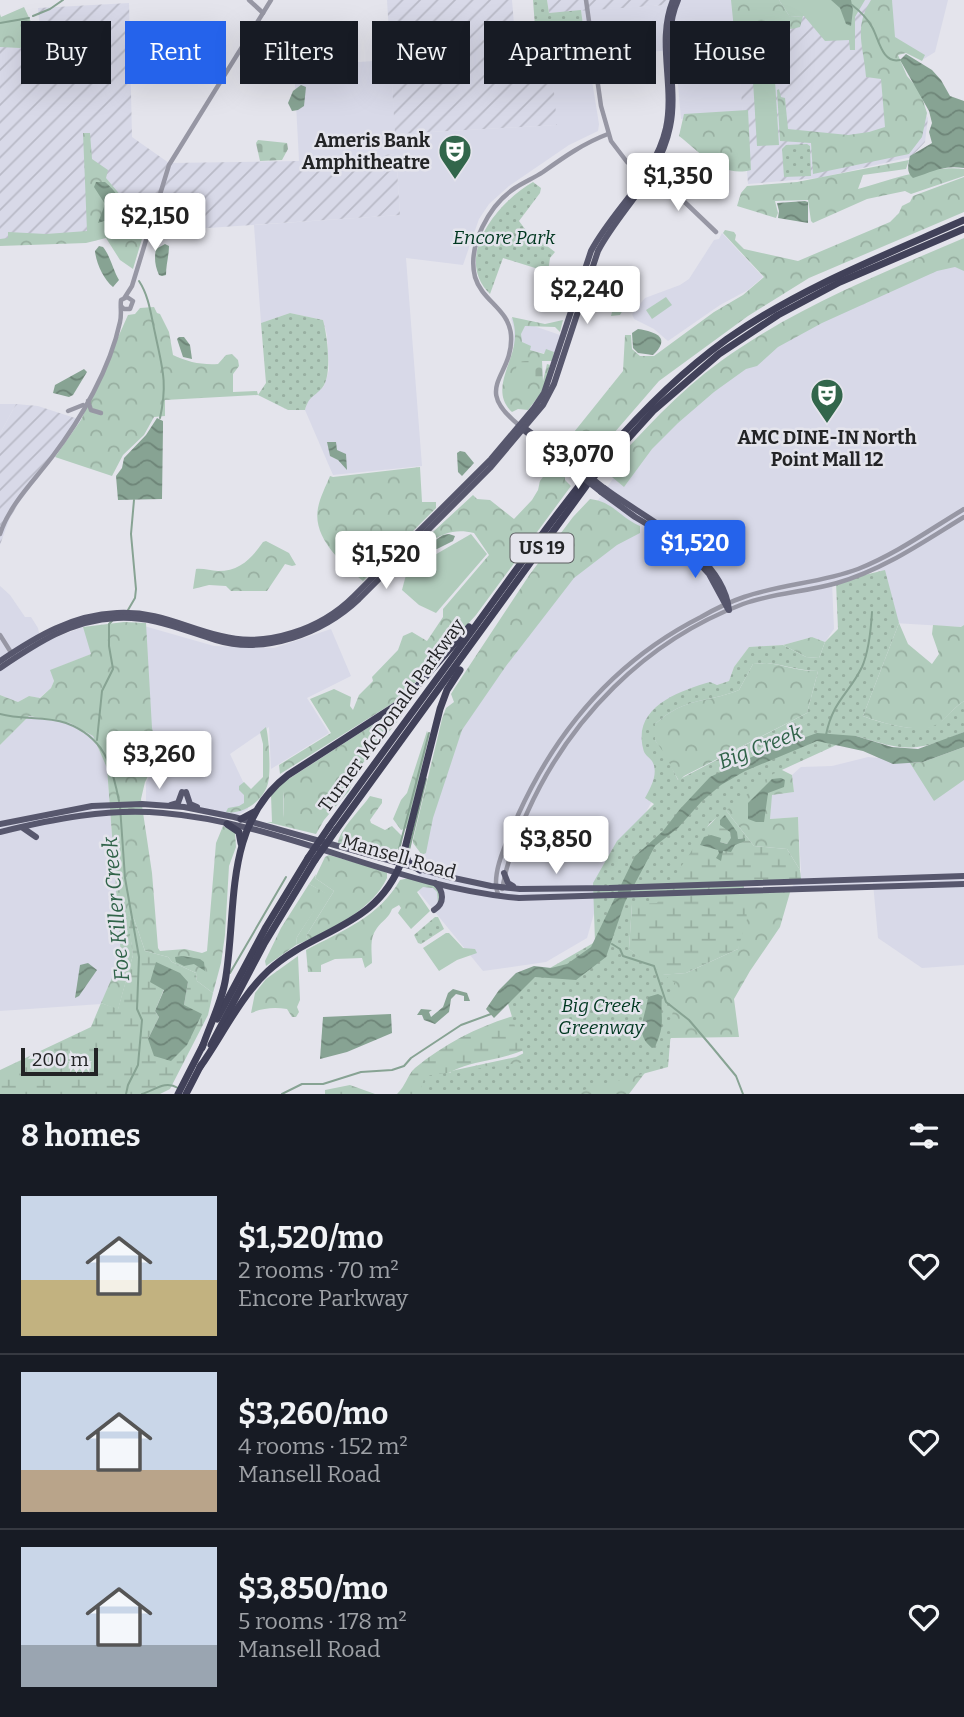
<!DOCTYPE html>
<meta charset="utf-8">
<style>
body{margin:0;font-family:Bitter,serif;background:#242831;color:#f1f3f6;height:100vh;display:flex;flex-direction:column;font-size:26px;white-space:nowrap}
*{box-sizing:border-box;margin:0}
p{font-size:23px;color:#9ea1a6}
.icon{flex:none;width:38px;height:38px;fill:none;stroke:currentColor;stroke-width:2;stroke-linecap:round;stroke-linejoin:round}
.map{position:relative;height:1094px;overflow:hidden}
.drawer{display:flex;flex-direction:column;background:#171b24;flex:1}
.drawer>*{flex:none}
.guide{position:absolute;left:21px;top:21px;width:922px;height:63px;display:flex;gap:14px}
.scale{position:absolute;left:21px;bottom:18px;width:77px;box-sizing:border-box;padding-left:7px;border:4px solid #232426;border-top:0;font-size:19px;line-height:24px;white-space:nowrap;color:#232426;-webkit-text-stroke:5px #e4e4ec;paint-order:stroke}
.price{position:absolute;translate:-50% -60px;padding:0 16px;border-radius:7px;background:#fff;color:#222;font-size:23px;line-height:46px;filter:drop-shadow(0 2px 4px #0008)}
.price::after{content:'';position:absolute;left:50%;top:42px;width:21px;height:16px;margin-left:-10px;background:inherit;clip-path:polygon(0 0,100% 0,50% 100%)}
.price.selected{background:#2563eb;color:#fff}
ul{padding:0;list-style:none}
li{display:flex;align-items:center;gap:21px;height:175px;padding:0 21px}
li+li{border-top:2px solid #363941}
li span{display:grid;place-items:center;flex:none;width:196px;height:140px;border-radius:0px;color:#555}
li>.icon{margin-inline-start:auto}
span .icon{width:84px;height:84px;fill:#fffc;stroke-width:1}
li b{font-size:30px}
h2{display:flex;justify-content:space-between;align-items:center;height:84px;padding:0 21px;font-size:30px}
.pill{padding:0 24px;border-radius:0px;background:#171b24;box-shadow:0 7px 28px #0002;font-size:24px;line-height:63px}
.pill.selected{background:#2563eb;color:#fff}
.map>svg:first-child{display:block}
</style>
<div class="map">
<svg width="964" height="1094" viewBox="0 0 964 1094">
<defs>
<pattern id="industrial-furrows" width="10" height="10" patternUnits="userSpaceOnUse" patternTransform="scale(1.75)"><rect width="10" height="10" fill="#d8d9e8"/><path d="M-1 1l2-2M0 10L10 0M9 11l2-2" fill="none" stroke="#b9bac7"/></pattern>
<pattern id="forest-crowns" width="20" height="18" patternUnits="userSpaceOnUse" patternTransform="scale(1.75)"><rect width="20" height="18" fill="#b1ccbc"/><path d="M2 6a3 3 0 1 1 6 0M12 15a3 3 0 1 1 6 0" fill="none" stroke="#98afa1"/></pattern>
<pattern id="wetland-marsh" width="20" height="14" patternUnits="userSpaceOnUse" patternTransform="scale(1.75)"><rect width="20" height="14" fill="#b1ccbc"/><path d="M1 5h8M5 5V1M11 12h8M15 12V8" fill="none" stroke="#98afa1"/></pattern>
<pattern id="cemetery-stones" width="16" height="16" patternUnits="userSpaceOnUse" patternTransform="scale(1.75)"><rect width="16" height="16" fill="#b1ccbc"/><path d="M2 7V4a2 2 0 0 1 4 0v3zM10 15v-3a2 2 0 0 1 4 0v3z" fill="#98afa1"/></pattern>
<pattern id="park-dots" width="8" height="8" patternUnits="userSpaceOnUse" patternTransform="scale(1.75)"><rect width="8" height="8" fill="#b1ccbc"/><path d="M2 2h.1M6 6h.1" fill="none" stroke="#98afa1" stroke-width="1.8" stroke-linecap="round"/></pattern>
<pattern id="water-waves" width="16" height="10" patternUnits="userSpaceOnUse" patternTransform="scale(1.75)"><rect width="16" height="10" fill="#87a393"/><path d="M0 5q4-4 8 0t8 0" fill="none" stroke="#6e8578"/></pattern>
</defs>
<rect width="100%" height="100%" fill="#e4e4ec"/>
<g fill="#d8d9e8">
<path d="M669 0H734L743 115 681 119 675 50 588 56 599 124 598 131 569 145 509 186 489 204 479 219 463 265 406 258 422 466 333 475 305 410 308 400 324 386 329 370 327 335 323 320 290 313 261 323 254 225 400 215 396 154 299 161 294 66 390 60 396 134 556 125 551 59 587 56 581 10 666 5Z"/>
<path d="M892 0H948L935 52 922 60 903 49 895 56Z"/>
<path d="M722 233 763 277 748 290 720 305 668 341 654 329 634 319 632 314 645 298 680 285 689 279 714 240 719 239Z"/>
<path d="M948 252 964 264V625L961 627 894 623 880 570 832 582 834 629 825 642 812 637 783 645 749 647 734 667 729 681 717 685 599 896 587 938 546 962 483 971 413 885 421 871 451 721 554 564 612 480 669 415 726 367Z"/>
<path d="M511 318 560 335 561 369 551 355 513 346 514 331Z"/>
<path d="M0 404H16L0 434Z"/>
<path d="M0 586 10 595 25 617H31L38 628 41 643 83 627 90 644 91 654 51 670 54 681 51 688 39 698 29 696 18 702 0 695Z"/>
<path d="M144 626 214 646 274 648 331 629 351 676 307 698 329 733 271 769 269 727 230 754 246 788 248 809 238 815 146 803V783L160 753 148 734Z"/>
<path d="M29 716 70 723 93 736 107 768 121 957 101 1004 0 1011V745Z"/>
<path d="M868 757 910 761 934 800 964 780V965L922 968 878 938 873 883 791 889 801 872 798 817 770 819 771 795 794 792 792 775 801 767 832 766Z"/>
</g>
<g fill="url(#industrial-furrows)">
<path d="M387 0H512L517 60 551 59 557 125 395 134Z"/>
<path d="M547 0H669L666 5 549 13Z"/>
<path d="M734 0H892L895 56 921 109 928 118 925 142 911 157 819 178 748 184Z"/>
<path d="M129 3 132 137 169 163 299 161 396 154 400 215 0 242V33L40 30 38 8Z"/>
<path d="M16 404 38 406 81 420 18 504 9 520 0 545V434Z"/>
</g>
<g fill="#b1ccbc">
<path d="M779 0H865L855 17V50H850L849 40 825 41 804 16 790 17Z"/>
<path d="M753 81H775L779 145 757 146Z"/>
<path d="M596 273 620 280 633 292 620 315 611 316 615 300 605 297 601 312 595 311 598 298 588 294 593 274Z"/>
<path d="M666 297 672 305 652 319 646 310Z"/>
<path d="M471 534 487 554 436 613 419 605 402 590 407 571Z"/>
<path d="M284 782 283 815 287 827 267 822H272L271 795Z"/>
<path d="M316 874 315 878 334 891 306 936 308 940 296 945 297 937 325 893 309 884Z"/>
<path d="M446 933H449L463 948 475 949 477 953 457 960 439 971 423 948Z"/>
</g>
<g fill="url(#forest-crowns)">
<path d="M731 0H779L790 17 803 16 800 27C789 30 786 30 777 24L745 27 747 62 738 68Z"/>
<path d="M871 0H892L895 37 925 55 922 61 906 53 898 55 907 76 920 91 927 113 922 137 909 154 813 174 811 143 780 141 777 90 779 89 781 97 785 98 788 129 848 135 869 132 885 127 881 79 866 77C864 47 853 28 871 0Z"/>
<path d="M24 7 32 24 30 44 20 48 0 47V14L1 17Z"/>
<path d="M748 110 751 170C721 178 701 153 679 136L684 114Z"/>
<path d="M83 133H90L92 159 108 170 106 178 122 197 124 204 150 212 133 269 120 260 106 238 86 243 0 246V239L8 238V232L46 234 87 231Z"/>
<path d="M909 160 906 169 863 175 858 189C892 180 928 165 964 169V176L911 194 905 191 867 199 813 223 811 221 808 200 775 201 778 213 776 218 737 206 741 193 747 186 797 182Z"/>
<path d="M964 177V212L809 278 748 316 659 381 588 463 562 447 623 371 625 335H631L632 349 640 356H654L714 312 743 295 764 277 723 233 725 230 734 232 736 235 735 240 744 249 798 261 890 222 899 213 902 206 910 202 913 196Z"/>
<path d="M964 238V271L955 267 937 271 822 323 778 347 757 366 746 369 714 392 678 423 652 449 624 487 606 472C641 433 678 392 721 361 796 307 880 274 964 238Z"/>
<path d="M154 307 157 313 160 314 169 332 173 355C188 362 201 365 218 364L226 355 232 354 238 360 239 366 233 374V392L257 391 258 395 165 400V416L154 417 144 435 123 455 112 476 55 457 81 420 128 315 135 314 140 308Z"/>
<path d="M512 317 545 324 563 320 560 332 555 327 525 326 521 334 522 342 531 346 530 350 544 354 546 349 554 352 552 361H525L523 381H543L547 364 550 365 544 389 528 410 518 409 512 412C491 393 510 367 514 345 516 335 515 327 512 317Z"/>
<path d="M553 463 565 473V480L571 486 476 615 401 698 280 774 279 765 331 733 310 699 334 689 351 697 350 706 353 710 359 695 373 681 372 677 398 650 403 636 412 632 427 641 443 617V609L489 555 474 533C457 529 444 532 431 542L428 538 434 531 473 495 477 499 490 500 514 519 532 500 538 490 540 481Z"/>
<path d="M420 467 422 502H436V508L363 581C343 564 312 538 318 508 320 497 326 486 330 476L333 477Z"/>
<path d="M590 499C614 502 619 517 640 526V533L617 545 574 578 506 666 462 730 433 818 426 853 422 855 413 843V840L442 719 446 708 454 702 451 694 454 689 530 574 573 517Z"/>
<path d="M266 541 289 553 296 565 292 566 285 564 267 591H231L226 586 209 585 193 589 196 569C203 568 211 571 218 571 240 571 252 558 263 542Z"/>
<path d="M124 622 146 623 152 728 159 754 145 782 141 799 152 873 158 948 160 951 185 949 202 953 207 951 216 843 223 826 235 832 236 847 229 866 225 935 221 963 213 993 197 981 196 973 172 962 168 957 145 951 134 919 128 915 133 955 118 1010 101 1003 121 957 107 768 93 736 70 723 29 716 0 745V695L18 702 29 696 40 698 51 688 54 681 50 670 91 654 83 627Z"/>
<path d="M899 623 908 644 932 664 939 654 932 634 933 625 961 627 964 625V701C952 709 948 717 939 724 923 735 881 723 863 716Z"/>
<path d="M812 637 825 642 819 658 806 657 783 645Z"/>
<path d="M767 663C785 665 800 672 818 671L807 713 684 776 679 781 655 740V724C687 696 704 704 739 690L753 664Z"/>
<path d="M401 709 402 716 358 769 349 791 324 820 316 834 287 827 283 821 284 796 282 786 284 782 369 727Z"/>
<path d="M266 727C269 738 271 772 268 783 264 800 244 815 226 812L228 808 239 806 244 803V795L239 790V786L244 782 251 789 263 777V744L260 732Z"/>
<path d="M427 731 429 736 407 828 401 830 393 819 401 800 407 793Z"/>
<path d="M964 747V780L934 801 910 763 923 762Z"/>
<path d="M762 760 792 775 794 792 772 795 770 819 798 817 800 870 787 849 754 846 725 809Z"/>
<path d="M370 796 382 799V803L370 820 371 823 385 830 392 826 402 836 401 847 383 856 338 843C339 830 362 808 370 796Z"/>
<path d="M329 855 381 870 387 873V878C372 909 338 925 308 940L306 936 334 891 315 878 325 857Z"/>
<path d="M409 878 434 885 441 893 438 904 437 892 433 888 423 887 417 892 430 911 411 929 398 913 401 908 399 905 392 909C389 918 382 921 377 928 369 938 372 951 372 963L365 968 362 958 335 959 321 965V972H308L306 950C342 931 379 917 400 880Z"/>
<path d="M309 884 326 893 297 937 296 945 266 966 265 961 281 928Z"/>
<path d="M791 889 780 927 750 971 734 999 739 1037 671 1038 629 1094H451V1071L516 1057 586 1022 643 976 686 973 738 949 742 891Z"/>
<path d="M298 956 300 1000 297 1007 299 1012 296 1017H292L287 1009C274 1007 263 1008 251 1013L255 993 266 979Z"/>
</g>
<g fill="url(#wetland-marsh)" fill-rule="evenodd">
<path d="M725 809 754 846 787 849 800 870 801 879 743 881 747 919 738 949 686 973 661 975 629 949 632 904ZM725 815 738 839 744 838 720 853 719 850 710 846 720 842 727 844 732 838Z"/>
<path d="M127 914 134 919 145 951 168 957 172 962 196 973 197 981 213 993 208 1015 170 1089 160 1094H0V1070L91 1027 101 1003 118 1009 133 955ZM188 982 184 1005 148 1039 159 1017 155 1011 164 989Z"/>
<path d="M527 1012 586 1019C563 1030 540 1045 516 1053 486 1064 445 1061 429 1094H397C406 1086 407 1075 415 1068 449 1040 486 1023 527 1012Z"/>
<path d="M350 1085 375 1094H325V1090Z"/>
</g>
<g fill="url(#cemetery-stones)">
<path d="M258 140 287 143 288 149 282 160 260 161 256 143Z"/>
<path d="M525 361H542L543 381H523L515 376 517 362Z"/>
</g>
<g fill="url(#park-dots)" fill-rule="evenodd">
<path d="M533 0H547L549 13 581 10 587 56 517 60 515 42 536 40Z"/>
<path d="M807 144 810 146 811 176 784 177 782 149 786 145Z"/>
<path d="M533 182 541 188 540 193 519 221 525 229 555 252 550 258 548 272 503 258 490 294C452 257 499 201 533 182Z"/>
<path d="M290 313 323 320C327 335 333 376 322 388 313 398 309 396 305 410H288L258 395 266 383 261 323Z"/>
<path d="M885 570 899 623 863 716C881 723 923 735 939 723 948 717 952 709 964 701V732C915 753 905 751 856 736L773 774 710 823 657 903 632 904 629 949 675 983 668 1067 569 1094H419L425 1076 526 1062 505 994 595 942 593 883 617 841 654 804 645 798C651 787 659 773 652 761 648 756 644 755 643 748 633 707 679 691 710 682L717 685 729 681 734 667 749 647 783 645 806 657 819 658 825 642 838 629 836 582ZM767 663C785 665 800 671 818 671L807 713 678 780 666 756 655 740V724C687 696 704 704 739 690L753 664Z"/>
<path d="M435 917H438L444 929 421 944 418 943 414 935Z"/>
</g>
<g fill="url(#water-waves)">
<path d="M831 0H851L853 10 851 26 846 24 840 8Z"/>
<path d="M906 54 932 70 941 80 950 96 964 101V168C942 165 933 172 913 178 906 172 908 165 910 156L932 143 929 132 932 123 929 111 900 60Z"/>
<path d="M301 85 306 87 304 106 298 110 292 111 288 103 293 91Z"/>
<path d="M96 182H105C115 190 122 201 127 213L125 214 98 223 105 204 94 187Z"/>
<path d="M805 201 808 202V223L778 218 779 211 777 203Z"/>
<path d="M165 244 169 246C169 255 166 265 166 275L162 276 159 275C155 266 154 258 156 249Z"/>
<path d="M99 246 103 247C110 255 113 270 119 280L113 287C104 280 96 263 95 251Z"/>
<path d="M638 329C657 332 671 338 653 355L638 353 633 348 632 333Z"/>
<path d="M179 337H184L190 345 192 359 183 357 177 339Z"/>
<path d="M84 369 87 372 73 395 69 397 53 393 55 385Z"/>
<path d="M157 418 163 421V428L162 499 118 500 116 476 122 468 124 458 146 435Z"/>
<path d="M327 442H336L337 450 346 454 347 470 338 460 330 456Z"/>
<path d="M460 451 465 452 474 463 462 476 458 472 457 453Z"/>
<path d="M449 534 455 536 453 541 437 549H434V541L443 535Z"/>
<path d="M964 732V747L923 762 893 764 863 751 817 741 745 771 721 785 701 802 678 828 655 846 625 902 606 957 576 980 535 977 494 1018 486 1009 499 990 516 973 534 966 551 968 567 964 591 947 635 856 663 831 680 809 710 777 756 755 817 733 856 736 892 747 918 749Z"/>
<path d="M781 778 785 780 784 787 768 793 764 822H756L748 819V803L772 779Z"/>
<path d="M725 815 737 832 738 839 745 838V841L735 845 731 852 723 851 721 861 716 858 719 853 718 850 700 845 704 837 711 835 721 838 720 842 727 844 731 838 730 832 720 825V820Z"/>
<path d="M182 956 200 959 204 962 205 971 194 964 184 966 176 962 175 957Z"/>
<path d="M156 962 180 973 188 982 184 1005 202 1014 187 1045 171 1061 154 1056 148 1039 159 1017 155 1011 164 990 150 982Z"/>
<path d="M88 963 97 970 79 996 75 998 80 965Z"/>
<path d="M453 989 467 993 470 1001H464V996L456 994 451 999 449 1012 435 1024 424 1020 422 1015H417L421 1009 432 1010 429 1012 431 1017 443 1007 448 993Z"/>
<path d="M658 994 662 996C660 1019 666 1023 655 1047L652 1048C633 1033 646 1017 648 997Z"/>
<path d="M391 1014 392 1033 347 1052 320 1059 323 1017Z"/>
</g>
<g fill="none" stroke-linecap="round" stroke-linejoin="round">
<g stroke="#87a393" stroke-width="2">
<path d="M852 5C860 11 867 18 872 27 879 39 882 64 900 60"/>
<path d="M33 16 50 9 63 0"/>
<path d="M0 23 29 18"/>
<path d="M139 281C149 296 151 315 155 333 162 367 168 382 160 418"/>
<path d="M128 610 135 598 136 589 131 534 134 500"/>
<path d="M0 714C21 720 45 716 66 723 104 737 112 765 119 801"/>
<path d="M826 735C833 700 849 694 862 667 869 651 871 629 872 612"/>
<path d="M97 740 102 691 113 669 109 646V624L112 621"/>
<path d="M120 806 125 878 139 957 137 1009 142 1020 138 1065 128 1085 126 1094"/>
<path d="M399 849 429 733"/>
<path d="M409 850 426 779"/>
<path d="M612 944 620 949 623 956 654 966 666 1002 689 1020 712 1047 736 1076 743 1094"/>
<path d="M230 973 286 877"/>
<path d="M142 1094C155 1090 165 1080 178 1088"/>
<path d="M282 1094 302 1084H323L361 1072 392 1070 404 1066 411 1058 461 1025 491 1014"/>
</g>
<g stroke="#9797a4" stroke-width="4.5">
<path d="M249 0 263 13"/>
<path d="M586 0 601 106 611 141 627 162 671 189 716 232"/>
<path d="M125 297 132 286 169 165 271 0"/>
<path d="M88 401 91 410 101 413"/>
<path d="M68 411 83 405"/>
<path d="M520 426C470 386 514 378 511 335 509 309 482 301 475 277 467 246 489 205 515 188 524 182 534 178 543 172 564 157 584 143 608 134"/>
<path d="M0 534C10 504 33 482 52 457 81 419 110 369 120 322 122 314 120 307 121 300L127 297 133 301 130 309H124L121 306"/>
<path d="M0 635 12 654"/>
<path d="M502 889C507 862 515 839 527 813 569 719 645 641 743 604 773 593 806 592 837 583 883 570 923 542 964 517"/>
<path d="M499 896C488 876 510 835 518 815 557 729 616 660 701 617 715 609 729 602 744 597 781 584 821 583 858 569 896 554 929 530 964 509"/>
</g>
<g stroke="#57576d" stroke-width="6">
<path d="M635 167H645L652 161"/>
<path d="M520 427 572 469"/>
<path d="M523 427 575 465"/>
<path d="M604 488C645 519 723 554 729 610"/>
<path d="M601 492 635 517 672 539 688 551 709 574 728 609"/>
<path d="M0 661C37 636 72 615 117 613 159 611 183 627 221 636 267 648 321 629 354 596L491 459 534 408 544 393 591 251C614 208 655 177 666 128 675 85 656 41 673 0"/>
<path d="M0 668C37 643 71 620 117 618 153 616 182 630 216 640 265 655 323 633 359 599L490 468 543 405 554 384 598 251C621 208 660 177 670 127 679 85 660 40 678 0"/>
<path d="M186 792 190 804 197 807"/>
<path d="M171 805 178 803 182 792"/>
<path d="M0 824 92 806 142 804 184 807 234 817 449 877 491 886 520 889 609 888 964 876"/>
<path d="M23 828 36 837"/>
<path d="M0 832C53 819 108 808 163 813 284 823 398 888 519 898L964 884"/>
<path d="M504 873 508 883 513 886"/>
<path d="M434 910C445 903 444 891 435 883"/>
</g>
<g stroke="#414159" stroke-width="7">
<path d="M241 819 254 812"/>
<path d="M227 824 239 832 241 843"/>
<path d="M329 827C384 750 440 675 495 599 564 504 630 409 727 339 800 288 883 256 964 220"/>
<path d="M336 830 589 482 654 410 719 354 778 315 840 282 964 229"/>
<path d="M405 852 408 862 420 870"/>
<path d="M217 1019 266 927 308 858"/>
<path d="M211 1045 264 944 315 860"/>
<path d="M202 1048C210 1024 223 1000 226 976 237 905 224 824 288 775L406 699 469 627"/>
<path d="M200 1067C222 1036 240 997 268 971 314 928 377 929 402 860L440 709 447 690 460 670"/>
<path d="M178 1094 203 1045"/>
<path d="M186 1094 201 1065"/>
</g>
<g stroke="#57576d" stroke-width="6">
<path d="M575 465 604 488"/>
<path d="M572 469 601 492"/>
</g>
<g stroke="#414159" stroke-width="7">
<path d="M308 858 329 827"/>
<path d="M315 860 336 830"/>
</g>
</g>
<defs>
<symbol id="theatre-pin" viewBox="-11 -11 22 30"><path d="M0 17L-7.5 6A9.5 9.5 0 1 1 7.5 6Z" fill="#32664b" stroke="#e4e4ec"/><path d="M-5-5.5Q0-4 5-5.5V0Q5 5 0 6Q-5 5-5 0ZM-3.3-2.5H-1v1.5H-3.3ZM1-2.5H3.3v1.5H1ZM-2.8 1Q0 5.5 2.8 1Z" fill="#fff"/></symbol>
</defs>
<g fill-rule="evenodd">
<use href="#theatre-pin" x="436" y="132" width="38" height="52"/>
<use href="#theatre-pin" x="808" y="376" width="38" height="52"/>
</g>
<g text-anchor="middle" stroke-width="5" stroke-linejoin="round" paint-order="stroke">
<rect fill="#e4e4ec" stroke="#5d5e61" stroke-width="2" x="510.5" y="533.5" width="63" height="29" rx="5"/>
<g font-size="18" font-weight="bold" fill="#232426">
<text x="542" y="554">US 19</text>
</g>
<g font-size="19" font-weight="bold" fill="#232426" stroke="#e4e4ec" text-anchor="end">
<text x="430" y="147">Ameris Bank<tspan x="430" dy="22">Amphitheatre</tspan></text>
<text x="827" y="444" text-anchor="middle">AMC DINE-IN North<tspan x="827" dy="22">Point Mall 12</tspan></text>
</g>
<g font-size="19" font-style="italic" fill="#003720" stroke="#e4e4ec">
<text x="504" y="244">Encore Park</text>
<text x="601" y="1012">Big Creek<tspan x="601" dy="22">Greenway</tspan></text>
</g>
<g font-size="19" fill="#232426" stroke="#e4e4ec">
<text transform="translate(391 715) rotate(-54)" y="7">Turner McDonald Parkway</text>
<text transform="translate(399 856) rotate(16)" y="7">Mansell Road</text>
</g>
<g font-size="21" font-style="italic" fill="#306349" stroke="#e4e4ec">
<text transform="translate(760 747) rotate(-21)" y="7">Big Creek</text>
<text transform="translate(116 909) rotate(-95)" y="7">Foe Killer Creek</text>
</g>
</g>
</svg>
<div class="scale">200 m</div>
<b class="price" style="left:678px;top:213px">$1,350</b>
<b class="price" style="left:155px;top:253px">$2,150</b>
<b class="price" style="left:587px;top:326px">$2,240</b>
<b class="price" style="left:578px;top:491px">$3,070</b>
<b class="price selected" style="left:695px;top:580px">$1,520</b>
<b class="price" style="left:386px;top:591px">$1,520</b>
<b class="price" style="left:159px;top:791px">$3,260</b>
<b class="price" style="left:556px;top:876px">$3,850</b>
<div class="guide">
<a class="pill">Buy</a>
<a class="pill selected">Rent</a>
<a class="pill">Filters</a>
<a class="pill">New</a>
<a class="pill">Apartment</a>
<a class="pill">House</a>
</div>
</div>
<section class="drawer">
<h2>8 homes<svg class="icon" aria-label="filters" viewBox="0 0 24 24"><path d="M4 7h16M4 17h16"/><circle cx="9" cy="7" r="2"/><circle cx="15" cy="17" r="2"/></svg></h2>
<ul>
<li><span style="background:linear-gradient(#c9d6e8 60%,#c2b280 0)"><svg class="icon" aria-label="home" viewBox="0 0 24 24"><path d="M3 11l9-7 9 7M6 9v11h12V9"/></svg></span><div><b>$1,520/mo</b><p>2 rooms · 70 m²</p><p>Encore Parkway</p></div><svg class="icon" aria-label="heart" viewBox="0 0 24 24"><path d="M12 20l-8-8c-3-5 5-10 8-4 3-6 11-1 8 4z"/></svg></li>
<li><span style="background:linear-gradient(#c9d6e8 70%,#b9a48a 0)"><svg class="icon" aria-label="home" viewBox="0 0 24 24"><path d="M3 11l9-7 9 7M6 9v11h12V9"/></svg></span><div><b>$3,260/mo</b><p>4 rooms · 152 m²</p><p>Mansell Road</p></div><svg class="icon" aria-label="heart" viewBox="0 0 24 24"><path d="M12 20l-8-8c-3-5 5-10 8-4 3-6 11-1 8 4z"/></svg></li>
<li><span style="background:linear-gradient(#c9d6e8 70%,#9aa5b1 0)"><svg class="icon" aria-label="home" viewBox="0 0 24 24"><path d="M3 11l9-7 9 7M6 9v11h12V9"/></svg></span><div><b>$3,850/mo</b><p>5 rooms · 178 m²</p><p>Mansell Road</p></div><svg class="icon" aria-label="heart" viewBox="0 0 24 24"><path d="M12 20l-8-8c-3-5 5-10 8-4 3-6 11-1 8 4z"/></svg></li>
</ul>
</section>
